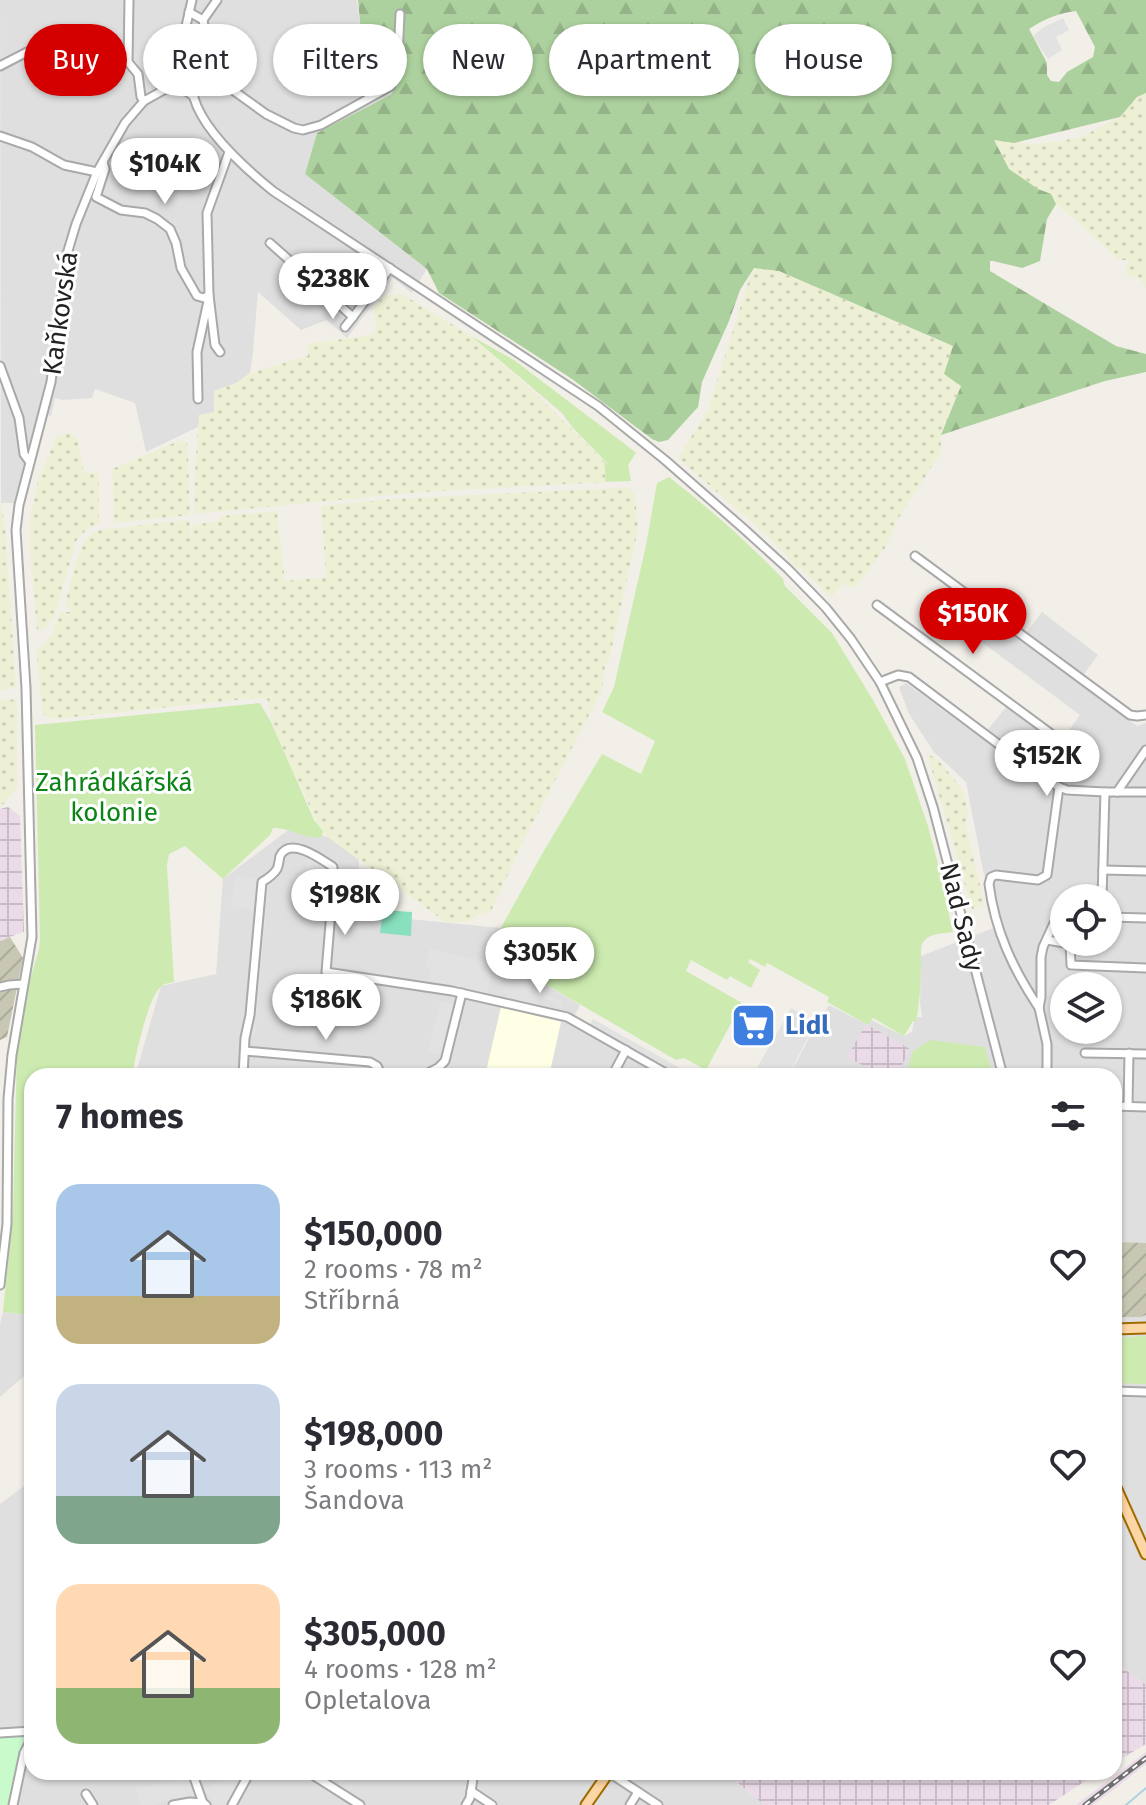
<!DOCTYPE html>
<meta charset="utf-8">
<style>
body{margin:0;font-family:"Fira Sans",sans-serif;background:#f7f7f7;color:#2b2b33;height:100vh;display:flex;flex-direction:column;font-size:30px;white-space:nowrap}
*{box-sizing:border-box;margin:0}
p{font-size:26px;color:#7c7c81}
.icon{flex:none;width:44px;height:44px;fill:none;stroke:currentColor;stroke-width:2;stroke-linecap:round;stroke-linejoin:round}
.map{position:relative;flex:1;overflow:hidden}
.drawer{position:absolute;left:24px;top:1068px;width:1098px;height:712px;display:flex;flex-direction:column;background:#fff;border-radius:24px;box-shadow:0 2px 6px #0004}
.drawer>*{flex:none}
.guide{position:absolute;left:24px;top:24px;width:1098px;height:72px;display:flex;gap:16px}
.tools{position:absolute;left:1050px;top:884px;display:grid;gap:16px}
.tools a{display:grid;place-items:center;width:72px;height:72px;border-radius:50%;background:#fff;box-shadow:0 2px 6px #0004;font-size:40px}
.price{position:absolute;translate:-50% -68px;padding:0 18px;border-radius:28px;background:#fff;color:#222;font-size:26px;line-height:52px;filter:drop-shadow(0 2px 4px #0008)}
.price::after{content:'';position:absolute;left:50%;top:48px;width:24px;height:18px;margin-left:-12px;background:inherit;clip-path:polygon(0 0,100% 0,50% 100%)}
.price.on{background:#d40000;color:#fff}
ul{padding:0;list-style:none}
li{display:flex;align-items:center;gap:24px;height:200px;padding:0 32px}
li span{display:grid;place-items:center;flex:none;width:224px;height:160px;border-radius:24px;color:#555}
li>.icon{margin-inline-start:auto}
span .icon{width:96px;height:96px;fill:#fffc;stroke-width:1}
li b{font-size:34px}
h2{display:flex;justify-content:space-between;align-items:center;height:96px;padding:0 32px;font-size:34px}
.chip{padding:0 28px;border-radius:36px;background:#fff;box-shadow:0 2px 6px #0004;font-size:28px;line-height:72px}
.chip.on{background:#d40000;color:#fff}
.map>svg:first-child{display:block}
</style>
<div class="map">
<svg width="1146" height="1805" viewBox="0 0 1146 1805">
<defs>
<pattern id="industrial-grid" width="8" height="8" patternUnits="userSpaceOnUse" patternTransform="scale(2)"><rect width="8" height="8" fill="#ebdbe8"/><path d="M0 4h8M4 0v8" fill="none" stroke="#c9bcc7"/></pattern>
<pattern id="construction-furrows" width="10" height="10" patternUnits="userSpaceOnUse" patternTransform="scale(2)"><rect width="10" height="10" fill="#c7c7b4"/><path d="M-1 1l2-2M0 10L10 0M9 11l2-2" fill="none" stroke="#abab9a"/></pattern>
<pattern id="farmland-dots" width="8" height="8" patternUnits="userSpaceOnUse" patternTransform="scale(2)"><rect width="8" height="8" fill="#eef0d5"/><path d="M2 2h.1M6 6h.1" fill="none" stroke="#ccceb7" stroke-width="1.8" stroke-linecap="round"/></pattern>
<pattern id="forest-firs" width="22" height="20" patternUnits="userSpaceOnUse" patternTransform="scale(2)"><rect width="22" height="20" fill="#add19e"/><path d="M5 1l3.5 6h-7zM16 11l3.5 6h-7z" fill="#95b388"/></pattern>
</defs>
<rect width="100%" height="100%" fill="#f2efe9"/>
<g fill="#e0dfdf" fill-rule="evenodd">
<path d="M0 0H357L361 32 403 58 392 94 317 133 305 174 427 269 412 293 393 278 347 338 327 320 301 330 258 292 253 352 250 373 237 383 214 391V412L200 415V426L146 452 135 403 95 389 92 398 62 400 55 398 51 416 38 412 14 503H1Z"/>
<path d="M1042 612 1098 655 1078 682 1137 726 1146 723V1685L1114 1661V1076H789L818 1021 829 1005 868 1025 871 1020 904 1036 912 1032 914 1021 916 1022 917 1017H922L920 1003 921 956 996 927 983 870 966 782 934 752 909 714 899 687 906 683 981 738 1007 706 1059 744 1080 715 972 635 986 615 1021 640ZM1064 898H1108V942H1064ZM1064 986H1108V1030H1064Z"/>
<path d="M288 830 328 837 359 860 358 914 501 928 489 951 580 1005 572 1021 679 1076H135L161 986 216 974 223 879Z"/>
<path d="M32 1311V1369L0 1397V1324L3 1312 21 1314Z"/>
<path d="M32 1480V1772H725L764 1805H0V1504Z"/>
</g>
<g fill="url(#industrial-grid)">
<path d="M8 807 20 816 24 932 0 940V809Z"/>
<path d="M866 1024 910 1049 899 1071 900 1072 898 1076H883L847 1057Z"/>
<path d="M1114 1661 1146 1685V1744L1114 1763Z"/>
<path d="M725 1772H1099L1049 1805H764Z"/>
</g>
<path fill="#ffffe5" d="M501 1007 561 1022 549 1076H485Z"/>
<path fill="#ebdbe8" d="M1146 1752V1764L1121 1784 1093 1805H1076Z"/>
<g fill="url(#construction-furrows)">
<path d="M10 937 23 958 7 1037 0 1040V941Z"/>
<path d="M1114 1242 1146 1243V1315L1141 1317H1114Z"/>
</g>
<g fill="url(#farmland-dots)">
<path d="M1146 93V289L1140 279 1125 274 1129 260H1121L1113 255 1080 223 1054 203 1050 194 1038 189 1009 169 993 140 1035 144 1061 141 1081 137 1119 118 1137 97Z"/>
<path d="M753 267 779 271 954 347 961 385 941 435V452L898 519 885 548 855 588 843 584 831 597 808 575 799 567 797 568 793 564V562L763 532 678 458 708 410Z"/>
<path d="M402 294 471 336 535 393 604 461 606 482 421 492 194 514 195 471 199 415 215 412 214 391 236 383 250 373 308 356 307 344 372 335 376 330 374 309 379 301 387 296Z"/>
<path d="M67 433 72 434 78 439 83 470 88 473H99V524L87 529 76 541 55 615 45 628 37 631 30 551V518L38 481 56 437Z"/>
<path d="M181 440 187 443 188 453 190 515 114 523 112 469Z"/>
<path d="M619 488H629L635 495 638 529 609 660 605 665 602 690 522 844 491 911 475 916 470 921 447 923 329 838 317 823 272 724 268 700 257 698 53 719 43 714 36 649 43 645 53 632 60 612H72L66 605V600L74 568 82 547 88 537 98 530 189 520 191 535 193 525 218 521 222 516 277 511 285 581 326 577 321 506 393 499Z"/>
<path d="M0 501 5 525 16 687 0 691Z"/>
<path d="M6 699 15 700 17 703V787L0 808V700Z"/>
<path d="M927 753 939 761 962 789 967 805 968 816 965 822 985 906 972 909Z"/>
</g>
<g fill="#cdebb0">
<path d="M471 336 514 360 630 448 636 453 628 465 631 481 606 482 604 461 609 465 572 427 562 413Z"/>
<path d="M669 477C721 517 769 562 813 611L783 579 785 586 832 633 873 700 905 759 928 826 955 929 941 879 953 932C940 934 924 933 921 948 921 973 921 997 916 1022L913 1021 904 1036 873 1018 868 1025 827 1002 829 997 767 963 765 967 750 959 748 962 760 970 751 988 730 976 727 980 691 960 686 971 742 1003 706 1070 684 1058 676 1060 488 951 542 854 602 754 641 774 655 741 602 712 614 687 646 545 657 483Z"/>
<path d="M260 703 271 722 314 820 323 831 322 837C304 840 290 827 273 828L270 835 223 879 185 846 169 854 167 865 174 982C170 983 165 983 162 986 148 995 135 1059 132 1076H32V1311L21 1314 3 1312 13 1212 17 1050 26 994 39 949 40 938 35 725Z"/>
<path d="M931 1040 985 1047 993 1076H922L920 1071 910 1070 909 1066 913 1051Z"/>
<path d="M1146 1336V1384L1114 1383V1338Z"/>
</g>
<path fill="url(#forest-firs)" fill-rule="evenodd" d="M358 0H1146V93L1137 97 1120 117 1014 143 994 140 1009 169 1038 189 1051 194 1056 204 1047 219 1040 261 1022 268 993 261H990V271L1116 346 1146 354V372L1105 381 941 435 961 386 944 374 953 346 779 271 754 268 740 290 729 321 702 382 698 407 668 440 659 442 652 439 572 379 439 293 427 269 305 174 317 133 392 94 403 59 361 32ZM1076 11 1095 47 1093 57 1067 72 1059 82 1051 81 1047 75V63L1029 29C1044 19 1059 13 1076 11Z"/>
<path fill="#c8facc" d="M24 1734 10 1805H0V1738Z"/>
<path fill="#88e0be" d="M383 910 412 912 411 936 380 933Z"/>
<g fill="#e2e2e2">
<path d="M1063 18 1069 30 1056 37 1062 50 1048 59 1033 36 1044 27Z"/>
<path d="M308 847 340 863 337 896 305 892Z"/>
<path d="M235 876 269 880 255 1035 249 1034 261 909 231 907Z"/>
<path d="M430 949 493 963 487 994 428 980 430 970 425 968Z"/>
<path d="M511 975 563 1003 561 1008 540 996 537 1006 505 999 506 994 503 993 505 986Z"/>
<path d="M440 1001 456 1005 444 1056 428 1052Z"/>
<path d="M791 1008 816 1022 788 1076H766L756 1070Z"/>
<path d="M593 1019 694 1076H679L590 1025Z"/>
<path d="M176 1772H188L194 1794 175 1798 154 1805H141L136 1788 177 1780Z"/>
<path d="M231 1772H242L244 1775 229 1805H215L205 1792 207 1788Z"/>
</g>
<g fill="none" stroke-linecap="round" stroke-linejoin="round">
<path stroke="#aad3df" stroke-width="2" d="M1126 1805 1146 1788"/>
<defs>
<g id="minor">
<path d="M129 0 128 62 138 74 141 97 144 101"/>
<path d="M189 12 203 20 211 65 223 83 266 114 294 128 303 130 321 125 391 86 398 58 400 14"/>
<path d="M203 20 217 0"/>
<path d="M182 60 186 26 192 0"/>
<path d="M0 66 27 52 47 51 128 62"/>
<path d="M195 78 206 73 211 65"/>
<path d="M194 97C192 95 185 90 183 89 175 86 177 92 170 85 159 73 171 62 182 60L192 66C197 77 191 87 194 98 204 132 246 169 273 191L598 406 665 460 744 529 788 569 826 608 851 639 880 682 917 758 933 807 1003 1076"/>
<path d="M0 136 32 147 64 165 97 172"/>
<path d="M103 162 105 169 96 197 121 210 145 213 157 219 170 229 176 243 181 268 197 296 204 298 209 295"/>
<path d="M270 243 353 317 390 268"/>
<path d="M345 327 353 317"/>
<path d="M220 352 215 345 209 295 207 213 229 152"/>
<path d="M0 366 19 418 24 454 29 461"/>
<path d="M198 399 197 352 208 301"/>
<path d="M915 556 1130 715 1137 716 1146 715"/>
<path d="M877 605 1050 733"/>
<path d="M880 682 898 675 909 677 1038 774 1059 787 1067 790 1105 792H1146"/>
<path d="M1117 792 1146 750"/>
<path d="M1103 870 1146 871"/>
<path d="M1102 898 1105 792"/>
<path d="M1108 917 1146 918"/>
<path d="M1047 940 1070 944 1071 965 1146 968"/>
<path d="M0 987 9 985 23 984"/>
<path d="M1039 1008C1013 969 995 931 989 884L991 877 996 875 1038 880 1047 875 1059 787"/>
<path d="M245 1051 370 1062 377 1066 382 1076"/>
<path d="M1085 1053 1146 1054"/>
<path d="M243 1076 245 1038 250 1015 262 882C267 879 274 874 277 869 279 865 279 860 280 856 290 836 321 859 333 867L332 900 326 972 452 991 567 1017 671 1076"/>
<path d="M422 1076 438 1068 445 1061 462 993"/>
<path d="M612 1076 626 1050"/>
<path d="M1047 1076V1044L1039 1008 1041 997V957L1043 947 1054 923 1059 918 1064 916"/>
<path d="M1114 1106 1146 1107"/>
<path d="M1128 1106 1129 1053"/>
<path d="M0 1285 7 1224 8 1099 12 1055 32 937 26 688 16 530 19 505 51 382 67 254 76 224 97 172 125 123 144 101 171 86"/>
<path d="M1114 1391 1146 1392"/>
<path d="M0 1733 32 1731"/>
<path d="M192 1772 203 1803 206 1805"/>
<path d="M308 1772 360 1805"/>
<path d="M608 1772 658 1805"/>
<path d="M471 1791 492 1805"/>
<path d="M86 1794 93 1805"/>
<path d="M13 1805 24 1753 32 1738"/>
<path d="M173 1805 190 1802 203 1803"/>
<path d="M232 1805 250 1772"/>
<path d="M466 1805 470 1798 474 1772"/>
<path d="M630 1805 638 1792"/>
</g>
<g id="major">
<path d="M1114 1329 1146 1328"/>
<path d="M1114 1483 1146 1554"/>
<path d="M586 1805 609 1772"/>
</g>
</defs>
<use href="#minor" stroke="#a9a9a9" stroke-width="11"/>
<use href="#major" stroke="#a06b00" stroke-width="13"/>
<use href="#minor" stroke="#fff" stroke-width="7"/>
<use href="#major" stroke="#fcd6a4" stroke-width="9"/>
<defs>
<path id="rail" d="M1085 1805 1146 1758"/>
</defs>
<use href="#rail" stroke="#707070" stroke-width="5"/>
<use href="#rail" stroke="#fff" stroke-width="2" stroke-dasharray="6" stroke-linecap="butt"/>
</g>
<defs>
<symbol id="supermarket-square" viewBox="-11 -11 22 22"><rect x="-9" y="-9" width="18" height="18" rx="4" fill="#3f7fe0" stroke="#fff"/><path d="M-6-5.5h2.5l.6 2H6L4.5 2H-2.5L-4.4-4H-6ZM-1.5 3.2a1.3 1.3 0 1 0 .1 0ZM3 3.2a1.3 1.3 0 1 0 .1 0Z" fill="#fff"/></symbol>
</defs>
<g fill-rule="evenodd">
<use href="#supermarket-square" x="728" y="1000" width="51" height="51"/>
</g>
<g text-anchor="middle" stroke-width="6" stroke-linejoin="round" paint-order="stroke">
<g font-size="26" fill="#222" stroke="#fff">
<text transform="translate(60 313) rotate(-82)" y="9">Kaňkovská</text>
<text transform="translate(962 917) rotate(76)" y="9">Nad Sady</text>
</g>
<g font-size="26" fill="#0c8416" stroke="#fff">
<text x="114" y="791">Zahrádkářská<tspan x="114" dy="30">kolonie</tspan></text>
</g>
<g font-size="26" font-weight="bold" fill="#366cbe" stroke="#fff" text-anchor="start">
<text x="785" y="1034">Lidl</text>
</g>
</g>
</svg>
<div class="tools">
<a><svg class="icon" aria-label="locate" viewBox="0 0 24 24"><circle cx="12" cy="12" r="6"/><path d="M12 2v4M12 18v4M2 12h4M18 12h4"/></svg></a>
<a><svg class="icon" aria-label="layers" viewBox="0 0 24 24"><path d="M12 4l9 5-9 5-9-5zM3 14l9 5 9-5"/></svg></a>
</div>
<b class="price" style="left:165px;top:206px">$104K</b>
<b class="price" style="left:333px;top:321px">$238K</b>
<b class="price on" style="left:973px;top:656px">$150K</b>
<b class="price" style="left:1047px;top:798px">$152K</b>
<b class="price" style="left:345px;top:937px">$198K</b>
<b class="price" style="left:540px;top:995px">$305K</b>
<b class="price" style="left:326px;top:1042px">$186K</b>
<div class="guide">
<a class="chip on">Buy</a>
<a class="chip">Rent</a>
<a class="chip">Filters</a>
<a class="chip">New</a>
<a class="chip">Apartment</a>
<a class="chip">House</a>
</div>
<section class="drawer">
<h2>7 homes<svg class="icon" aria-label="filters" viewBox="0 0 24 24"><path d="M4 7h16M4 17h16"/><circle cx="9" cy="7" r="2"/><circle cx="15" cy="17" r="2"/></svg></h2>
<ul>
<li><span style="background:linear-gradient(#a9c7e8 70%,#c2b280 0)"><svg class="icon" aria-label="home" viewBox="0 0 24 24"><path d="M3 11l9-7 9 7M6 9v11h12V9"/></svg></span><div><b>$150,000</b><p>2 rooms · 78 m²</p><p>Stříbrná</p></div><svg class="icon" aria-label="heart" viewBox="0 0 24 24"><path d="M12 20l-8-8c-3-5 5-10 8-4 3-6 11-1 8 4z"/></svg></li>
<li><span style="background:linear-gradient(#c9d6e8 70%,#7fa58c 0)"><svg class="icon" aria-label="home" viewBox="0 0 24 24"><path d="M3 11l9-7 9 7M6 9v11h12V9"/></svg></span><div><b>$198,000</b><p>3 rooms · 113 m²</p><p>Šandova</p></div><svg class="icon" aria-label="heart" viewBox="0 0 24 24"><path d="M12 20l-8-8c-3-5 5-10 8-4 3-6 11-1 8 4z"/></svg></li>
<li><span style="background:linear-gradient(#ffd9b3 65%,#8fb573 0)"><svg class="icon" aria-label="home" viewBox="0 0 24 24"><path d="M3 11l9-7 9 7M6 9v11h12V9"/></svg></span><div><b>$305,000</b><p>4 rooms · 128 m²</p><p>Opletalova</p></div><svg class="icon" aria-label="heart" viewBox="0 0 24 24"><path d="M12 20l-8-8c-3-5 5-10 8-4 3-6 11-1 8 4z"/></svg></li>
</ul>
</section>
</div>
